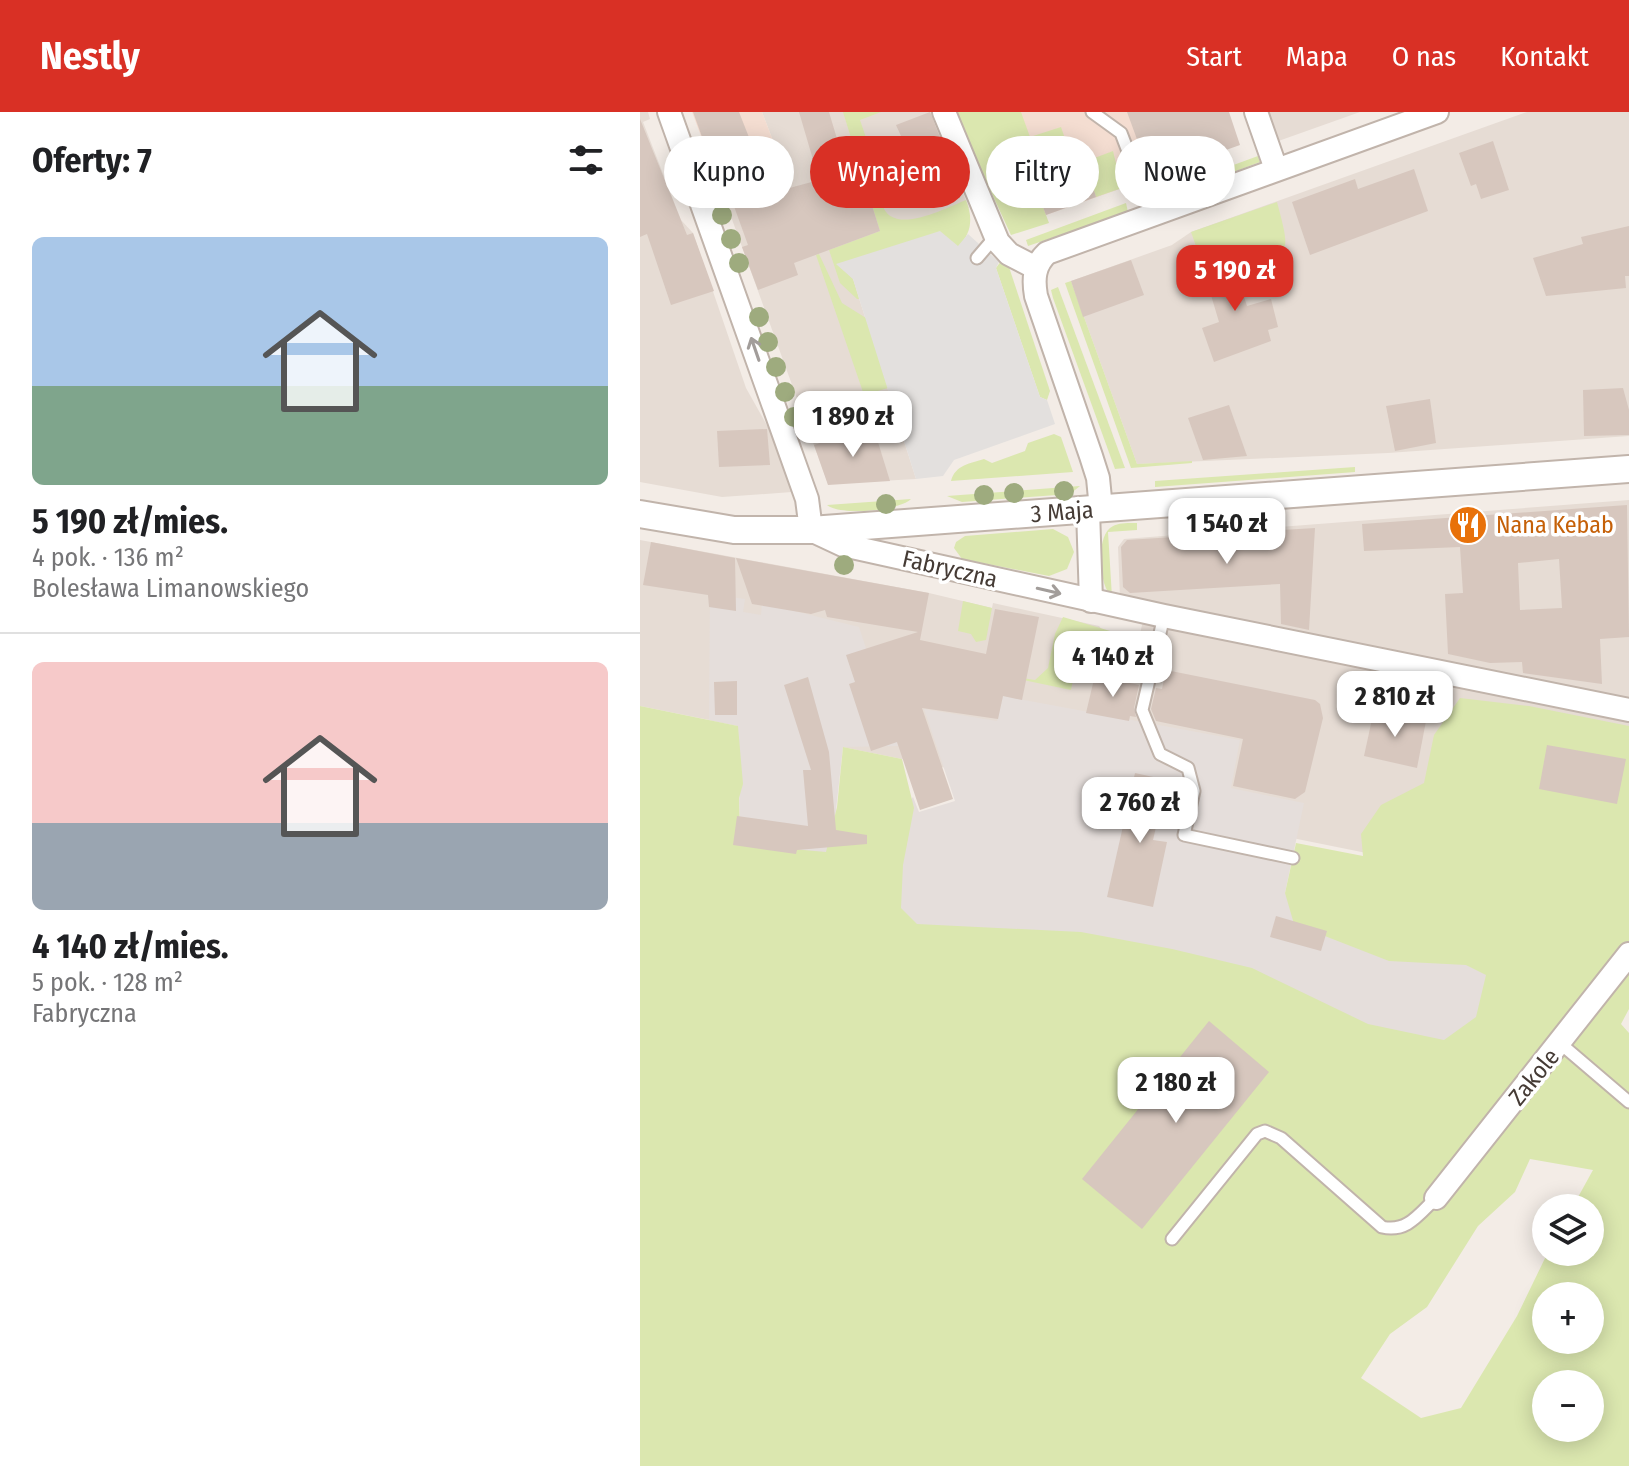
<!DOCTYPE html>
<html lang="pl">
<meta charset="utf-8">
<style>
body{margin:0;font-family:"Fira Sans Condensed",sans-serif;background:#f6f6f6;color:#202124;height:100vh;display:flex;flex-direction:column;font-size:30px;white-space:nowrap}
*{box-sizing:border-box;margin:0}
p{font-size:26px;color:#757577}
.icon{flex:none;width:44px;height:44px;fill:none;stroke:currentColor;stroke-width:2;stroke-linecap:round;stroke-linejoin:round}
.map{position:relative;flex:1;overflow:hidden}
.side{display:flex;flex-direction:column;background:#fff;width:640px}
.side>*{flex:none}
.top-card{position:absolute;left:24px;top:24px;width:760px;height:72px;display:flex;gap:16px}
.controls{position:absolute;left:892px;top:1082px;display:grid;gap:16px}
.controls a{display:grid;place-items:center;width:72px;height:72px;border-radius:50%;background:#fff;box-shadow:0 4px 20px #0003;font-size:40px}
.price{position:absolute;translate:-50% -68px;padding:0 18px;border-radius:16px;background:#fff;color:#222;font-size:26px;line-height:52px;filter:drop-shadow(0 2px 4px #0008)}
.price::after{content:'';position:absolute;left:50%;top:48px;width:24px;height:18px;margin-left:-12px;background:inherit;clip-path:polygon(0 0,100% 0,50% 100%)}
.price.selected{background:#d93025;color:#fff}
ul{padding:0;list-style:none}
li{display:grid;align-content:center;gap:16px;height:424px;padding:0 32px}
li+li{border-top:2px solid #e0e0e0}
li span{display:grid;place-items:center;height:248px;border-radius:12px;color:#555}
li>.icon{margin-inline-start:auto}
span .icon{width:144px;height:144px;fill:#fffc;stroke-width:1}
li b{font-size:34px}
h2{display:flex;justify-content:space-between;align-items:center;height:96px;padding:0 32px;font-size:34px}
.chip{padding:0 28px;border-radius:36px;background:#fff;box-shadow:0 4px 20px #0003;font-size:28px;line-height:72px}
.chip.selected{background:#d93025;color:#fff}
header{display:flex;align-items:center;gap:48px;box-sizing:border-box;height:112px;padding:0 40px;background:#d93025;color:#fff}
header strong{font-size:38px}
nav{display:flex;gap:44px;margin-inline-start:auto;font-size:28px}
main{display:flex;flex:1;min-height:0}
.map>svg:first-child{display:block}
</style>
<header>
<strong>Nestly</strong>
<nav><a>Start</a><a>Mapa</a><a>O nas</a><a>Kontakt</a></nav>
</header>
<main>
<section class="side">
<h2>Oferty: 7<svg class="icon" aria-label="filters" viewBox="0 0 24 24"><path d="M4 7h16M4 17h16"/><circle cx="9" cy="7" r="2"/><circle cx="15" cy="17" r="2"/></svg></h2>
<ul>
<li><span style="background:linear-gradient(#a9c7e8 60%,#7fa58c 0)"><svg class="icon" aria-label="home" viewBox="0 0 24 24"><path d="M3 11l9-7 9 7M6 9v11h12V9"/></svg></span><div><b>5 190 zł/mies.</b><p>4 pok. · 136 m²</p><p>Bolesława Limanowskiego</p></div></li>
<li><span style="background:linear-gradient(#f6c9c9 65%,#9aa5b1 0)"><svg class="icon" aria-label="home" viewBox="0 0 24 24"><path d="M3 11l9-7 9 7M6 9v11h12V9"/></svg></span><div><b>4 140 zł/mies.</b><p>5 pok. · 128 m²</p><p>Fabryczna</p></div></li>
</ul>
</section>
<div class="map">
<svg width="989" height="1354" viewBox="0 0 989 1354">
<rect width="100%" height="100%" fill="#f3ece6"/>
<g fill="#e6dcd4">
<path d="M0 0H8L10 7 3 10 41 108 53 121 106 276 129 317 152 380 82 385 0 370Z"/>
<path d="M122 0H298L323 62 317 66 329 96 213 167 276 367 188 372 85 88 147 65Z"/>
<path d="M619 0H720L630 32Z"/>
<path d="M887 0H989V324L748 341 497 352 431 169 532 133 551 120Z"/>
<path d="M989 388V794L0 594V428L289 481 352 496 353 491 459 514 464 520 499 526 507 492 480 486 478 435 484 427Z"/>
</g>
<g fill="#f4ddd1">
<path d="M52 0H122L147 65 85 88Z"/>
<path d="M369 0H538L556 50 406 103Z"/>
</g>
<g fill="#e5dedb">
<path d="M70 482 105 487 103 500 121 503 122 491 219 515 258 634 203 635 191 743 100 732 98 614 69 608Z"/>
<path d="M363 584 600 628 591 676 664 691 645 781 847 855 845 932 714 921 319 830 258 819 261 701 273 685 279 700 315 689 284 597 357 609Z"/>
</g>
<g fill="#dbe7af" fill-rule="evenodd">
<path d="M203 0H241L220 8 236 55H240L244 64 239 67C235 76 240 81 242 91 250 126 306 96 326 88 333 106 332 121 318 135L197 152 213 167 219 187H217L200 171 189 138 240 119Z"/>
<path d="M314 0H381L390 25 421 15 434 53 393 68 409 111 371 123Z"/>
<path d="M551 29 558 48 519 62 506 45Z"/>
<path d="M473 39 482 76 456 85 444 50Z"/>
<path d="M618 44 620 50 532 83 528 77Z"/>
<path d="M637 90C650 140 654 144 601 157L594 137 561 148 551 120Z"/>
<path d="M486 91 488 100 388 134 386 128Z"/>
<path d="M179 142 202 191 226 206 248 276 224 283 176 143Z"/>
<path d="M361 149 368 152 410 279 407 288 400 285 356 156Z"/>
<path d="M431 169 497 352 552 349V351L491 356 425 171Z"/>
<path d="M418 175 485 356 475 357 413 186 411 178Z"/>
<path d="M414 322 421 325 433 360 311 369C315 353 331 351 344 347L352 351 385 339 388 331Z"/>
<path d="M715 355V360L515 375V369Z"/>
<path d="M440 374 430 382 322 390 307 384Z"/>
<path d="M271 387C259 399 200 404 187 393Z"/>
<path d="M497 411V418L468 420 472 485C459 474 456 427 470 416 478 410 488 411 497 411Z"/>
<path d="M413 417 428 425 434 440 427 457 409 464 322 447 314 436 316 430 325 424Z"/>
<path d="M323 489 352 496 346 528 336 530 331 522 318 519Z"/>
<path d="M423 505 487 524 484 543 471 556 460 554 453 571 433 568 431 578 344 560 395 568 408 556 415 522Z"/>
<path d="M820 586 889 594 989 614V897L981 912 989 921V1354H0V594L98 614 103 672 99 686 100 727 108 733 186 740 197 695 203 635 262 647 274 696 263 753 261 796 277 812 441 820 532 837 612 856 728 912 804 928 836 905 846 863 826 853 749 849 654 812 645 781 656 731 723 744 721 722 741 693 784 671 794 623ZM890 1047 953 1058 932 1096H950V1140H908L877 1204 821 1296 781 1306 721 1266 750 1222 787 1195 838 1114 875 1080ZM906 1184H950V1228H906ZM906 1272H950V1316H906Z"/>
</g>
<path fill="#e3e0de" d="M300 119 318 134 328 122 359 150 356 156 400 285 407 288 415 312 314 348 303 364 276 367 213 167 196 152Z"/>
<g fill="#d7c7be" fill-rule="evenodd">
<path d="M53 0H99L131 81 179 68 159 0H189L215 87 229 84 240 119 154 151 158 163 118 178 102 135 108 133 91 86 85 88Z"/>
<path d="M290 0 316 66 283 79 278 66 271 69 253 27 261 24 256 13Z"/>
<path d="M487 0H589L600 33 558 48 550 27 507 42 502 28 498 30Z"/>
<path d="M0 7 47 123 53 121 74 179 31 193 7 122 0 125Z"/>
<path d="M853 29 869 78 841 87 836 72 831 74 819 41Z"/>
<path d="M774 57 788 99 670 143 652 90 715 67 718 77Z"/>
<path d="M449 63 456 85 406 103 398 82Z"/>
<path d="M989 114V164H985L986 176 906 184 893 146 943 132 941 125Z"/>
<path d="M590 142 607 194 631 187 638 215 628 218 631 229 574 250 562 216 579 210 562 153Z"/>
<path d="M491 148 504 183 443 205 431 169Z"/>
<path d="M983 276 989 298V323L944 324 943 278Z"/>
<path d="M790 287 796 331 755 339 746 294Z"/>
<path d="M589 293 607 344 563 348 548 306Z"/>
<path d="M233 314 250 369 188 373 174 333Z"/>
<path d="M127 317 130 353 79 355 77 319Z"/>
<path d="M987 393 989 525 960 527 962 572 883 561 882 550 850 551 808 542 805 482 823 481 820 435 724 439 722 412ZM919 447 922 496 880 498 878 451Z"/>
<path d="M675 416 669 518 641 512 640 472 490 481 483 475 481 435 487 428Z"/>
<path d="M11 430 95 446 96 499 69 495 68 483 3 473Z"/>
<path d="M96 446 289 481 280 528 346 542 355 497 399 505 382 588 363 584 358 607 282 596 313 687 280 698 257 630 231 639 209 572 215 570 206 543 278 520 187 505 185 498 171 502 112 492Z"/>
<path d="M526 558 675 588 680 592 683 606 665 680 655 687 593 674 603 627 516 609 511 597 516 576 522 577Z"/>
<path d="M455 563 499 573 494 596 496 605 490 604 489 609 446 601Z"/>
<path d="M168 565 189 640 196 718 227 723V732L157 738 156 742 93 733 97 704 168 714 163 658H171L144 573Z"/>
<path d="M97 569V603H75L74 570Z"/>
<path d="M734 598 786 609 777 656 724 644Z"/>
<path d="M907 633 986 647 977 692 899 677Z"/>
<path d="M495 661 527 668 513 728 527 730 513 795 467 785Z"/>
<path d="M636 804 687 819 681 839 630 825Z"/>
<path d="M569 909 629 960 502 1117 442 1067Z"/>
</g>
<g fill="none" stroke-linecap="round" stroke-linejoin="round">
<defs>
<g id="service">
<path d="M452 0 481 21 512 102"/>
<path d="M337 146 355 125"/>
<path d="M524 504 502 598 520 642 548 656 554 679 544 723 653 746"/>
<path d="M921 932 989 990"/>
<path d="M532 1127 617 1022 625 1019 641 1026 742 1115C767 1121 779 1102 796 1086"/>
</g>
<g id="minor">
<path d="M29 0 167 387 171 418 203 433 524 504 989 598"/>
<path d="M304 0 358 130 369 142 396 156"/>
<path d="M616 0 636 57"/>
<path d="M461 397 458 366 451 344 396 184C393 167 394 153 407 141L797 0"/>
<path d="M448 398 451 489"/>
<path d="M796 1086 989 842"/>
</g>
<path id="tertiary" d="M0 402 94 418H171L989 357"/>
</defs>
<use href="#service" stroke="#c1b4ab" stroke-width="15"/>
<use href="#minor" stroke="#c1b4ab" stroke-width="26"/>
<use href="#tertiary" stroke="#c1b4ab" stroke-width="30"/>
<use href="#service" stroke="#fff" stroke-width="11"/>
<use href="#minor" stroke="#fff" stroke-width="22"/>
<use href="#tertiary" stroke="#fff" stroke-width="26"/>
</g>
<g fill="#9eab7e">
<circle cx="82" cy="103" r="10"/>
<circle cx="91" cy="127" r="10"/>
<circle cx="99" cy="151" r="10"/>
<circle cx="119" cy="205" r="10"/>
<circle cx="128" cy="230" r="10"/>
<circle cx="136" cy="255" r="10"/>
<circle cx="145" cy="280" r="10"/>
<circle cx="154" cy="305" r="10"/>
<circle cx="424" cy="379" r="10"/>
<circle cx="374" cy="381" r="10"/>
<circle cx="344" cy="383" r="10"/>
<circle cx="246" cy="392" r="10"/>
<circle cx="204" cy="453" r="10"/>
</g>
<defs><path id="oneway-shaft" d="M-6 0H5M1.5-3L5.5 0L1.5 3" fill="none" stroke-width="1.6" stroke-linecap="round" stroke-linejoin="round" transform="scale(2)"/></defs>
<g stroke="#a29d9a">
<use href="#oneway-shaft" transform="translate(115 237) rotate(-109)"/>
<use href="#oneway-shaft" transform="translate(409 479) rotate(13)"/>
</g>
<defs>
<symbol id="restaurant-disc" viewBox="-11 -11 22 22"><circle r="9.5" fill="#e8710a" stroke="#fff"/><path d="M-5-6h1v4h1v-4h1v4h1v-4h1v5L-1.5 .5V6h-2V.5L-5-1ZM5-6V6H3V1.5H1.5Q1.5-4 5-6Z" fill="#fff"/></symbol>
</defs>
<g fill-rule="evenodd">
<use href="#restaurant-disc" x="806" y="391" width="44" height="44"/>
</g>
<g text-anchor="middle" stroke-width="7" stroke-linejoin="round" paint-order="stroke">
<g font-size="24" fill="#453b35" stroke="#fff">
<text transform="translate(422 400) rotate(-4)" y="8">3 Maja</text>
<text transform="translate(310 457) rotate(13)" y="8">Fabryczna</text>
<text transform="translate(894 965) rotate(-51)" y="8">Zakole</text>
</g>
<g font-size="24" fill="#c56008" stroke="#fff" text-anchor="start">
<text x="856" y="421">Nana Kebab</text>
</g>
</g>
</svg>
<div class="controls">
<a><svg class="icon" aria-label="layers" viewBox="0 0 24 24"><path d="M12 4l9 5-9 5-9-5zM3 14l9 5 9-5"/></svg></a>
<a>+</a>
<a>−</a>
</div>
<b class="price selected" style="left:595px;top:201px">5 190 zł</b>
<b class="price" style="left:213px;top:347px">1 890 zł</b>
<b class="price" style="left:587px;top:454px">1 540 zł</b>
<b class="price" style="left:473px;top:587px">4 140 zł</b>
<b class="price" style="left:755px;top:627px">2 810 zł</b>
<b class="price" style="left:500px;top:733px">2 760 zł</b>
<b class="price" style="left:536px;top:1013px">2 180 zł</b>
<div class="top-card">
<a class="chip">Kupno</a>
<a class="chip selected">Wynajem</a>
<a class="chip">Filtry</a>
<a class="chip">Nowe</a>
</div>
</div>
</main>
